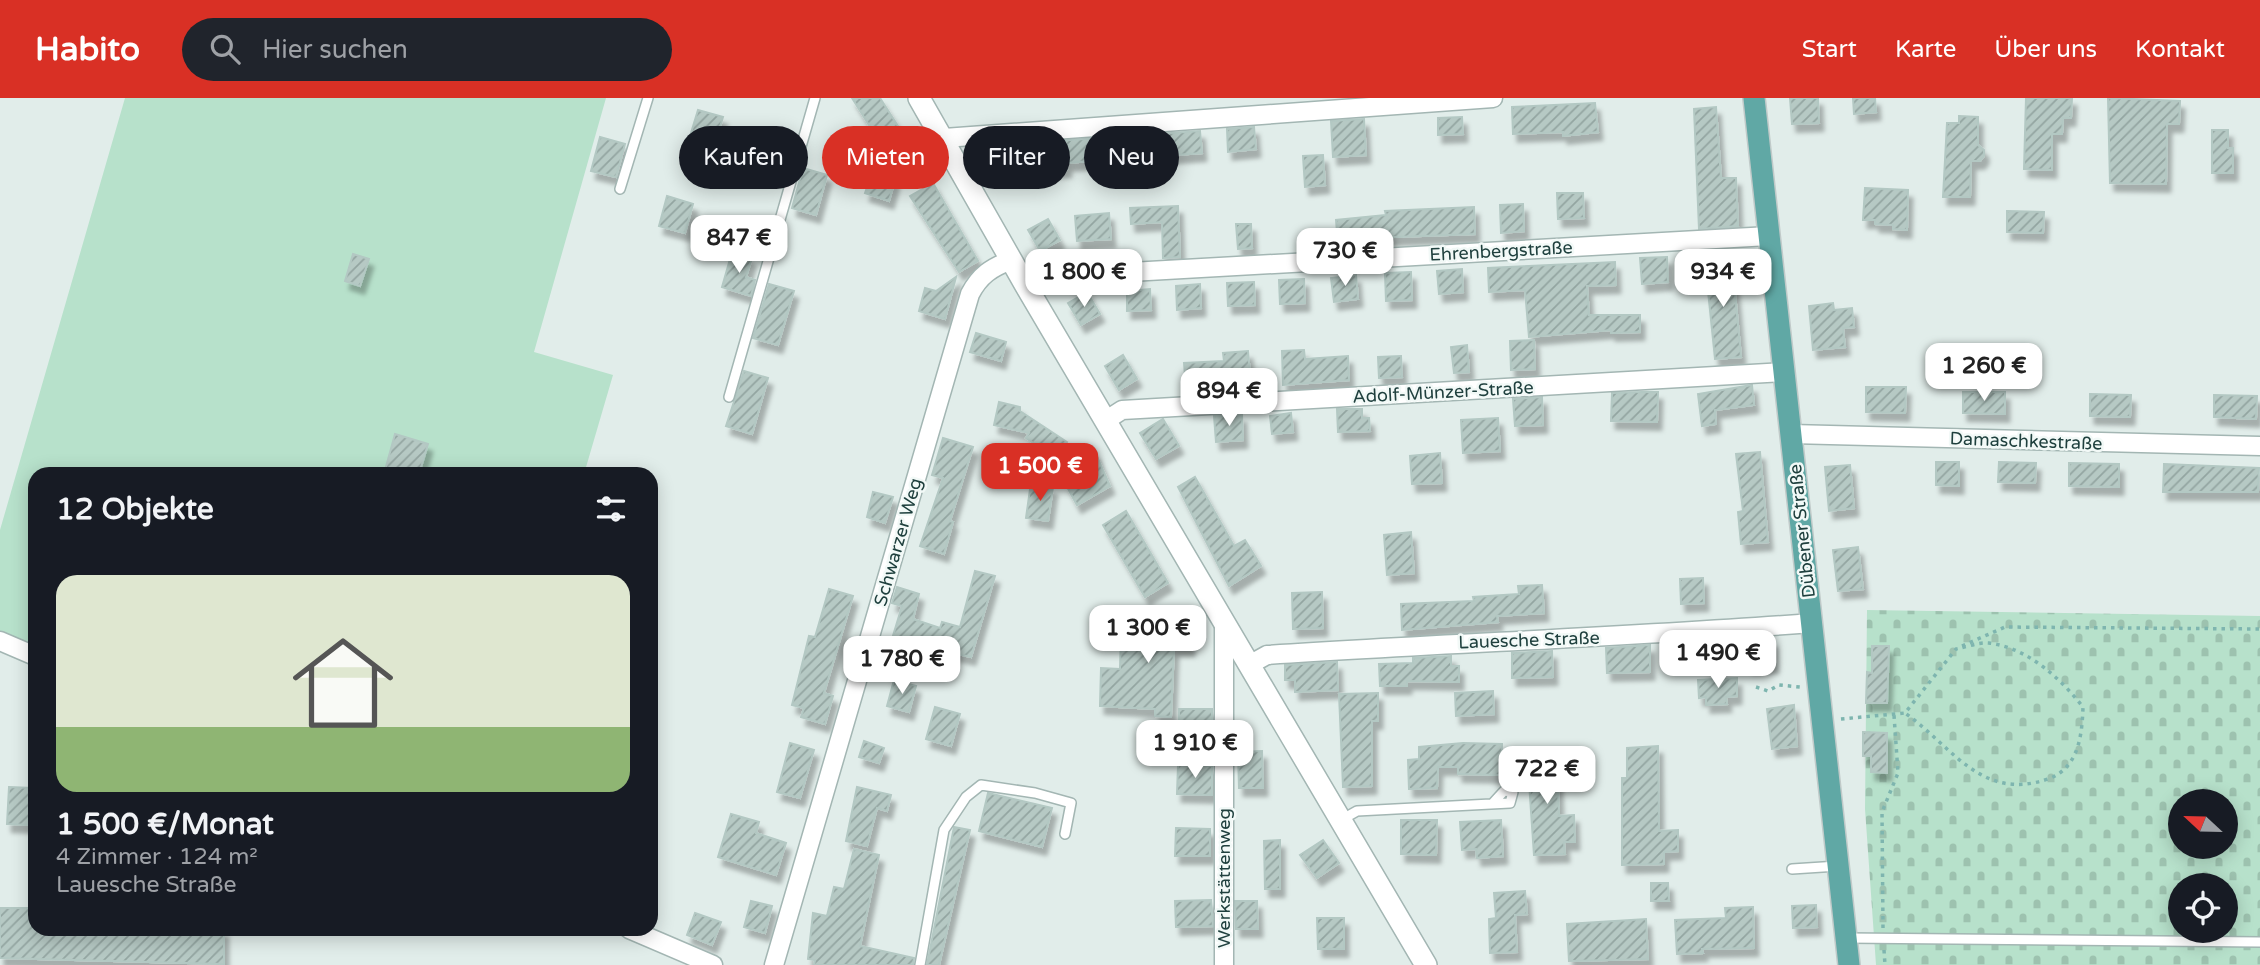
<!DOCTYPE html>
<html lang="de">
<meta charset="utf-8">
<style>
body{margin:0;font-family:"Varela Round",sans-serif;background:#20242c;color:#f1f3f6;height:100vh;display:flex;flex-direction:column;font-size:26px;white-space:nowrap}
*{box-sizing:border-box;margin:0}
p{font-size:23px;color:#9ea1a6}
.icon{flex:none;width:38px;height:38px;fill:none;stroke:currentColor;stroke-width:2;stroke-linecap:round;stroke-linejoin:round}
.map{position:relative;flex:1;overflow:hidden}
.drawer{position:absolute;left:28px;top:369px;width:630px;height:469px;display:flex;flex-direction:column;background:#171b24;border-radius:21px;box-shadow:0 4px 18px #0003}
.drawer>*{flex:none}
.banner{position:absolute;left:679px;top:28px;width:665px;height:63px;display:flex;gap:14px}
.needle{width:46px;rotate:292deg}
.tools{position:absolute;left:2168px;top:691px;display:grid;gap:14px}
.tools a{display:grid;place-items:center;width:70px;height:70px;border-radius:50%;background:#171b24;box-shadow:0 4px 18px #0003;font-size:35px}
.price{position:absolute;translate:-50% -60px;padding:0 16px;border-radius:14px;background:#fff;color:#222;font-size:23px;line-height:46px;filter:drop-shadow(0 2px 4px #0008)}
.price::after{content:'';position:absolute;left:50%;top:42px;width:21px;height:16px;margin-left:-10px;background:inherit;clip-path:polygon(0 0,100% 0,50% 100%)}
.price.on{background:#d93025;color:#fff}
ul{padding:0;list-style:none}
li{display:grid;align-content:center;gap:14px;height:371px;padding:0 28px}
li span{display:grid;place-items:center;height:217px;border-radius:21px;color:#555}
li>.icon{margin-inline-start:auto}
span .icon{width:126px;height:126px;fill:#fffc;stroke-width:1}
li b{font-size:30px}
h2{display:flex;justify-content:space-between;align-items:center;height:84px;padding:0 28px;font-size:30px}
.tag{padding:0 24px;border-radius:32px;background:#171b24;box-shadow:0 4px 18px #0003;font-size:24px;line-height:63px}
.tag.on{background:#d93025;color:#fff}
header{display:flex;align-items:center;gap:42px;box-sizing:border-box;height:98px;padding:0 35px;background:#d93025;color:#fff}
header strong{font-size:33px}
nav{display:flex;gap:38px;margin-inline-start:auto;font-size:24px}
.search{width:490px;height:63px;background:#20242c;display:flex;align-items:center;gap:18px;box-sizing:border-box;padding:0 24px;border-radius:38px;color:#9ea1a6;font-size:26px}
.map>svg:first-child{display:block}
</style>
<header>
<strong>Habito</strong>
<div class="search"><svg class="icon" aria-label="search" viewBox="0 0 24 24"><circle cx="10" cy="10" r="6"/><path d="M15 15l6 6"/></svg>Hier suchen</div>
<nav><a>Start</a><a>Karte</a><a>Über uns</a><a>Kontakt</a></nav>
</header>
<div class="map">
<svg width="2260" height="867" viewBox="0 0 2260 867">
<defs>
<pattern id="cemetery-stones" width="16" height="16" patternUnits="userSpaceOnUse" patternTransform="scale(1.75)"><rect width="16" height="16" fill="#b7e1cb"/><path d="M2 7V4a2 2 0 0 1 4 0v3zM10 15v-3a2 2 0 0 1 4 0v3z" fill="#9dc2af"/></pattern>
<pattern id="building-hatch" width="6" height="6" patternUnits="userSpaceOnUse" patternTransform="scale(1.75)"><rect width="6" height="6" fill="#b6c9c4"/><path d="M-1 1l2-2M0 6l6-6M5 7l2-2" fill="none" stroke="#93a5a1"/></pattern>
<filter id="shadow"><feDropShadow dx="4.5" dy="8" stdDeviation="2" flood-color="#0004"/></filter>
</defs>
<rect width="100%" height="100%" fill="#e1edea"/>
<path fill="url(#cemetery-stones)" fill-rule="evenodd" d="M1867 512 2260 518V867H1876L1865 711ZM2180 704H2226V749H2180ZM2180 788H2226V833H2180Z"/>
<path fill="#b7e1cb" d="M125 0H606L534 254 613 277 584 376H35V549L0 534V432Z"/>
<g fill="url(#building-hatch)" stroke="#b3c8c3" stroke-width="2" filter="url(#shadow)">
<path d="M852 0H880L919 61 898 73Z"/>
<path d="M1790 0H1818L1819 25 1792 26Z"/>
<path d="M1853 0H1875L1876 14 1854 16Z"/>
<path d="M2026 0H2072L2071 20H2063L2062 36H2052V72L2024 71Z"/>
<path d="M2108 0 2180 3 2179 26H2167L2166 86 2110 85Z"/>
<path d="M1595 5 1598 34 1563 38V34L1513 36 1512 9Z"/>
<path d="M1716 9 1721 80H1736L1738 128 1699 131 1694 11Z"/>
<path d="M698 12 723 19 712 55 687 48Z"/>
<path d="M1959 18 1978 19V47L1984 52V58L1980 63H1971L1970 99H1943L1947 25H1959Z"/>
<path d="M1462 19 1463 36 1438 37V20Z"/>
<path d="M1364 21 1366 57 1333 59 1331 23Z"/>
<path d="M1254 29 1256 51 1228 54 1227 31Z"/>
<path d="M2212 32H2228V50H2233V75H2212Z"/>
<path d="M1200 33 1202 55 1066 65 1067 71 1043 73 1041 44Z"/>
<path d="M600 39 625 46 616 79 591 73Z"/>
<path d="M1002 47 1014 65 992 79 978 58 994 48Z"/>
<path d="M1323 57 1325 87 1305 89 1303 58Z"/>
<path d="M803 70 827 77 816 117 792 110Z"/>
<path d="M872 75 895 82 889 103 865 95Z"/>
<path d="M933 85 978 163 959 174 910 98Z"/>
<path d="M1865 90 1908 92 1907 132 1893 131V127L1875 126V122H1863Z"/>
<path d="M1557 95H1583L1584 120 1558 121Z"/>
<path d="M667 98 693 106 685 135 659 128Z"/>
<path d="M1523 106 1524 133 1501 135 1500 107Z"/>
<path d="M1178 108 1180 159 1163 160 1162 124 1131 126 1130 110Z"/>
<path d="M1474 109 1475 136 1368 140V144L1338 147 1336 122 1386 117 1385 113Z"/>
<path d="M2007 113 2044 114 2043 135 2007 134Z"/>
<path d="M1109 115 1111 141 1077 143 1075 118Z"/>
<path d="M1048 121 1060 142 1040 153 1028 132Z"/>
<path d="M1236 126H1251L1252 150 1238 151Z"/>
<path d="M732 154 752 160 746 179 755 182 751 198 722 189Z"/>
<path d="M353 156 369 161 360 188 345 183Z"/>
<path d="M1667 159 1668 184 1642 186 1640 160Z"/>
<path d="M1732 162 1741 259 1715 261 1705 164Z"/>
<path d="M1615 164 1616 187 1587 188 1589 217H1640V234L1611 235V232L1529 239 1525 192 1489 194 1488 170Z"/>
<path d="M1462 171 1463 194 1439 196 1437 173Z"/>
<path d="M1411 174 1412 202 1386 203 1385 175Z"/>
<path d="M1356 177 1358 201 1334 204 1331 180Z"/>
<path d="M956 179 945 221 919 213 925 190 936 193Z"/>
<path d="M1304 181 1305 205 1280 206 1279 182Z"/>
<path d="M1254 184 1255 207 1228 208 1227 185Z"/>
<path d="M769 186 794 193 778 247 753 240Z"/>
<path d="M1200 186 1201 210 1177 212 1176 188Z"/>
<path d="M1150 191 1151 212 1127 213V193Z"/>
<path d="M1087 194 1100 216 1081 227 1068 205Z"/>
<path d="M1833 205 1834 212 1852 210 1854 229 1843 230 1845 249 1813 252 1809 208Z"/>
<path d="M976 235 1006 244 1001 263 970 254Z"/>
<path d="M1534 242 1535 271 1511 272 1510 243Z"/>
<path d="M1467 247 1469 274 1454 275 1451 249Z"/>
<path d="M1304 252 1305 261 1348 258 1349 282 1283 287 1282 253Z"/>
<path d="M1248 253 1251 288 1186 291 1184 265 1224 263 1223 255Z"/>
<path d="M1123 257 1137 281 1119 292 1105 268Z"/>
<path d="M1401 258 1402 279 1379 280 1378 259Z"/>
<path d="M744 273 768 280 752 336 726 328Z"/>
<path d="M1752 287 1754 307 1715 312 1716 326 1702 328 1698 296Z"/>
<path d="M1866 289H1906L1905 315 1866 314Z"/>
<path d="M1642 294H1658L1657 324 1611 323 1612 295Z"/>
<path d="M1963 294H2005V316L1963 315Z"/>
<path d="M2090 296 2131 297 2130 319 2090 318Z"/>
<path d="M2214 297 2257 298 2256 321 2214 319Z"/>
<path d="M1542 299 1543 327 1515 328 1513 301Z"/>
<path d="M999 304 1020 309V313L1067 344 1057 361 1026 340 1029 335 994 327Z"/>
<path d="M1337 311H1362V320H1369L1370 333 1338 334Z"/>
<path d="M1291 315 1293 334 1272 336 1270 318Z"/>
<path d="M1242 317 1243 342 1216 344 1214 318Z"/>
<path d="M1498 320 1500 353 1463 355 1461 322Z"/>
<path d="M1163 321 1179 348 1156 361 1140 335Z"/>
<path d="M395 336 428 346 419 376H384Z"/>
<path d="M943 340 973 349 950 423 953 424 944 456 920 448 943 380 932 377Z"/>
<path d="M1095 354 1110 388 1077 407 1065 385 1073 380 1067 370Z"/>
<path d="M1760 354 1768 444 1741 446 1738 414 1743 413 1736 356Z"/>
<path d="M1440 355 1442 385 1412 386 1410 358Z"/>
<path d="M1936 364H1959V388L1936 387Z"/>
<path d="M1999 364 2036 365 2035 385 1998 384Z"/>
<path d="M2069 365 2119 366V389L2069 388Z"/>
<path d="M2164 366 2259 370 2258 394H2163Z"/>
<path d="M1850 367 1854 410 1829 413 1825 369Z"/>
<path d="M1195 379 1234 448 1245 442 1261 468 1229 488 1178 389Z"/>
<path d="M1037 387 1053 389 1048 423 1026 420 1030 391Z"/>
<path d="M873 394 893 399 885 425 867 419Z"/>
<path d="M1126 413 1168 485 1145 499 1103 427Z"/>
<path d="M1411 434 1414 475 1387 477 1384 437Z"/>
<path d="M1858 449 1863 491 1838 493 1833 452Z"/>
<path d="M975 473 995 478 971 559 892 541 902 508 892 505 897 489 919 496 913 521 940 530 942 524 960 529Z"/>
<path d="M1703 480 1704 505 1681 506 1680 481Z"/>
<path d="M1542 487 1544 515 1497 518 1498 524 1402 532 1401 506 1474 503 1473 499 1519 496 1518 488Z"/>
<path d="M829 491 853 498 824 595 833 598 825 626 801 619 804 610 792 607 809 538 815 539Z"/>
<path d="M1322 494 1323 530 1293 531 1292 495Z"/>
<path d="M1159 509 1191 511 1190 550H1174L1171 619 1155 618V611L1100 608 1101 570 1120 571 1121 533 1158 534Z"/>
<path d="M1748 542H1773L1774 567 1749 568Z"/>
<path d="M1650 547V574L1607 575 1606 550Z"/>
<path d="M1872 548H1889L1887 605H1866L1867 574 1872 575Z"/>
<path d="M1552 553 1553 579 1512 580V555Z"/>
<path d="M1451 558V568H1459V584L1407 583V588H1380L1379 566 1413 565V560Z"/>
<path d="M1337 564 1338 592 1295 594V582H1285V567Z"/>
<path d="M1737 580V598L1726 599 1727 606 1706 607V599L1699 600 1698 582Z"/>
<path d="M894 582 916 588 909 614 887 608Z"/>
<path d="M1493 593 1494 616 1456 618 1455 595Z"/>
<path d="M1378 595V623H1372V688L1343 689 1339 596Z"/>
<path d="M1794 607 1797 648 1772 651 1767 611Z"/>
<path d="M935 609 960 616 951 648 926 641Z"/>
<path d="M1179 611H1212V637L1179 636Z"/>
<path d="M1863 634 1887 635V675L1871 674V658H1863Z"/>
<path d="M864 643 884 650 879 665 859 659Z"/>
<path d="M790 645 814 652 800 700 777 694Z"/>
<path d="M1463 645 1502 646 1501 677 1458 676V669H1438L1437 690 1409 691 1408 662 1419 661V649Z"/>
<path d="M1658 648 1659 733 1678 732V753L1664 754V766L1622 767V680H1627V650Z"/>
<path d="M1262 653 1263 690H1239L1238 654Z"/>
<path d="M1557 654 1559 718 1574 717 1575 744H1564L1565 756 1534 757 1527 655Z"/>
<path d="M1178 667 1212 668V697L1177 696Z"/>
<path d="M9 689 32 690 30 727 7 726Z"/>
<path d="M857 689 891 697 887 713 877 710 867 748 846 743Z"/>
<path d="M988 695 1052 710 1042 749 979 733Z"/>
<path d="M731 716 759 724 756 735 786 745 776 777 718 759Z"/>
<path d="M1401 722H1437L1436 757 1401 756Z"/>
<path d="M1501 722 1503 758 1477 760 1476 751 1462 752 1460 724Z"/>
<path d="M954 729 970 732 939 867H927Z"/>
<path d="M1176 730 1210 731V758H1175Z"/>
<path d="M1280 742V791H1265L1264 743Z"/>
<path d="M1323 742 1339 765 1317 780 1300 757Z"/>
<path d="M854 751 879 757 860 848 914 860 913 867H814L815 862 808 861 813 815 827 818 834 789 844 791Z"/>
<path d="M1651 785H1668L1669 803H1651Z"/>
<path d="M1525 793 1527 816 1515 817 1517 854 1490 855 1489 821 1496 820 1494 795Z"/>
<path d="M1211 802 1213 828 1176 829 1175 803Z"/>
<path d="M751 803 772 808 765 835 744 829Z"/>
<path d="M1235 803H1257L1258 831H1236Z"/>
<path d="M1816 807 1817 829 1793 830 1792 808Z"/>
<path d="M1753 809 1754 850 1702 851 1703 855 1677 856 1675 822 1726 820 1725 810Z"/>
<path d="M0 810H35V831H224V866L0 860Z"/>
<path d="M695 815 721 824 712 847 687 837Z"/>
<path d="M1317 820H1344V851H1318Z"/>
<path d="M1646 821 1648 861 1569 863 1567 826Z"/>
</g>
<g fill="none" stroke-linecap="round" stroke-linejoin="round">
<defs>
<g id="service">
<path d="M620 91 648 0"/>
<path d="M729 299 815 0"/>
<path d="M1341 722 1357 713 1510 705 1513 694 1504 693 1493 705"/>
<path d="M1792 771 1838 768"/>
<path d="M1847 840 2260 844"/>
<path d="M920 867 944 732 966 699 981 687 1035 695 1071 705 1065 736"/>
</g>
<g id="minor">
<path d="M944 40 1493 0"/>
<path d="M1026 188 1042 179 1769 138"/>
<path d="M1105 323 1122 312 1784 274"/>
<path d="M1791 336 2260 348"/>
<path d="M0 543 35 558"/>
<path d="M1249 567 1267 557C1449 545 1631 539 1812 525"/>
<path d="M629 831 713 867"/>
<path d="M774 867 970 196C980 177 991 170 1011 162"/>
<path d="M1224 867V525"/>
</g>
<path id="tertiary" d="M919 0 1026 188 1426 867"/>
<path id="primary" d="M1754 0 1849 867"/>
</defs>
<use href="#service" stroke="#a3b6b3" stroke-width="12"/>
<use href="#minor" stroke="#a3b6b3" stroke-width="21"/>
<use href="#tertiary" stroke="#a3b6b3" stroke-width="24"/>
<use href="#primary" stroke="#c0cac9" stroke-width="24"/>
<g stroke="#7eb5af" stroke-width="3.5" stroke-dasharray="3.5 5" stroke-linecap="butt">
<path d="M1962 548 2005 529 2260 531"/>
<path d="M1756 589 1768 593 1779 587 1800 589"/>
<path d="M1841 621 1905 615 1956 551C1966 549 1979 544 1989 545 2028 550 2060 580 2083 609 2082 637 2079 670 2048 681 1981 704 1953 649 1905 615"/>
<path d="M1883 830 1882 714 1898 675 1894 617"/>
<path d="M1884 852 1885 867"/>
</g>
<use href="#service" stroke="#fff" stroke-width="9"/>
<use href="#minor" stroke="#fff" stroke-width="18"/>
<use href="#tertiary" stroke="#fff" stroke-width="21"/>
<use href="#primary" stroke="#60a8a5" stroke-width="21"/>
</g>
<g text-anchor="middle" stroke-width="5" stroke-linejoin="round" paint-order="stroke">
<g font-size="18" fill="#1f403e" stroke="#f2f9f7">
<text transform="translate(1501 153) rotate(-3)" y="6">Ehrenbergstraße</text>
<text transform="translate(1443 294) rotate(-3)" y="6">Adolf-Münzer-Straße</text>
<text transform="translate(2026 343) rotate(2)" y="6">Damaschkestraße</text>
<text transform="translate(1802 433) rotate(-96)" y="6">Dübener Straße</text>
<text transform="translate(898 444) rotate(-74)" y="6">Schwarzer Weg</text>
<text transform="translate(1529 542) rotate(-2)" y="6">Lauesche Straße</text>
<text transform="translate(1224 780) rotate(-90)" y="6">Werkstättenweg</text>
</g>
</g>
</svg>
<div class="tools">
<a><svg class="needle" viewBox="-14 -14 28 28"><path d="M0-13l5 13h-10z" fill="#e53935"/><path d="M0 13l5-13h-10z" fill="#9ea1a6"/></svg></a>
<a><svg class="icon" aria-label="locate" viewBox="0 0 24 24"><circle cx="12" cy="12" r="6"/><path d="M12 2v4M12 18v4M2 12h4M18 12h4"/></svg></a>
</div>
<b class="price" style="left:739px;top:177px">847 €</b>
<b class="price" style="left:1345px;top:190px">730 €</b>
<b class="price" style="left:1084px;top:211px">1 800 €</b>
<b class="price" style="left:1723px;top:211px">934 €</b>
<b class="price" style="left:1984px;top:305px">1 260 €</b>
<b class="price" style="left:1229px;top:330px">894 €</b>
<b class="price on" style="left:1040px;top:405px">1 500 €</b>
<b class="price" style="left:1148px;top:567px">1 300 €</b>
<b class="price" style="left:1718px;top:592px">1 490 €</b>
<b class="price" style="left:902px;top:598px">1 780 €</b>
<b class="price" style="left:1195px;top:682px">1 910 €</b>
<b class="price" style="left:1547px;top:708px">722 €</b>
<div class="banner">
<a class="tag">Kaufen</a>
<a class="tag on">Mieten</a>
<a class="tag">Filter</a>
<a class="tag">Neu</a>
</div>
<section class="drawer">
<h2>12 Objekte<svg class="icon" aria-label="filters" viewBox="0 0 24 24"><path d="M4 7h16M4 17h16"/><circle cx="9" cy="7" r="2"/><circle cx="15" cy="17" r="2"/></svg></h2>
<ul>
<li><span style="background:linear-gradient(#dfe7d0 70%,#8fb573 0)"><svg class="icon" aria-label="home" viewBox="0 0 24 24"><path d="M3 11l9-7 9 7M6 9v11h12V9"/></svg></span><div><b>1 500 €/Monat</b><p>4 Zimmer · 124 m²</p><p>Lauesche Straße</p></div></li>
</ul>
</section>
</div>
